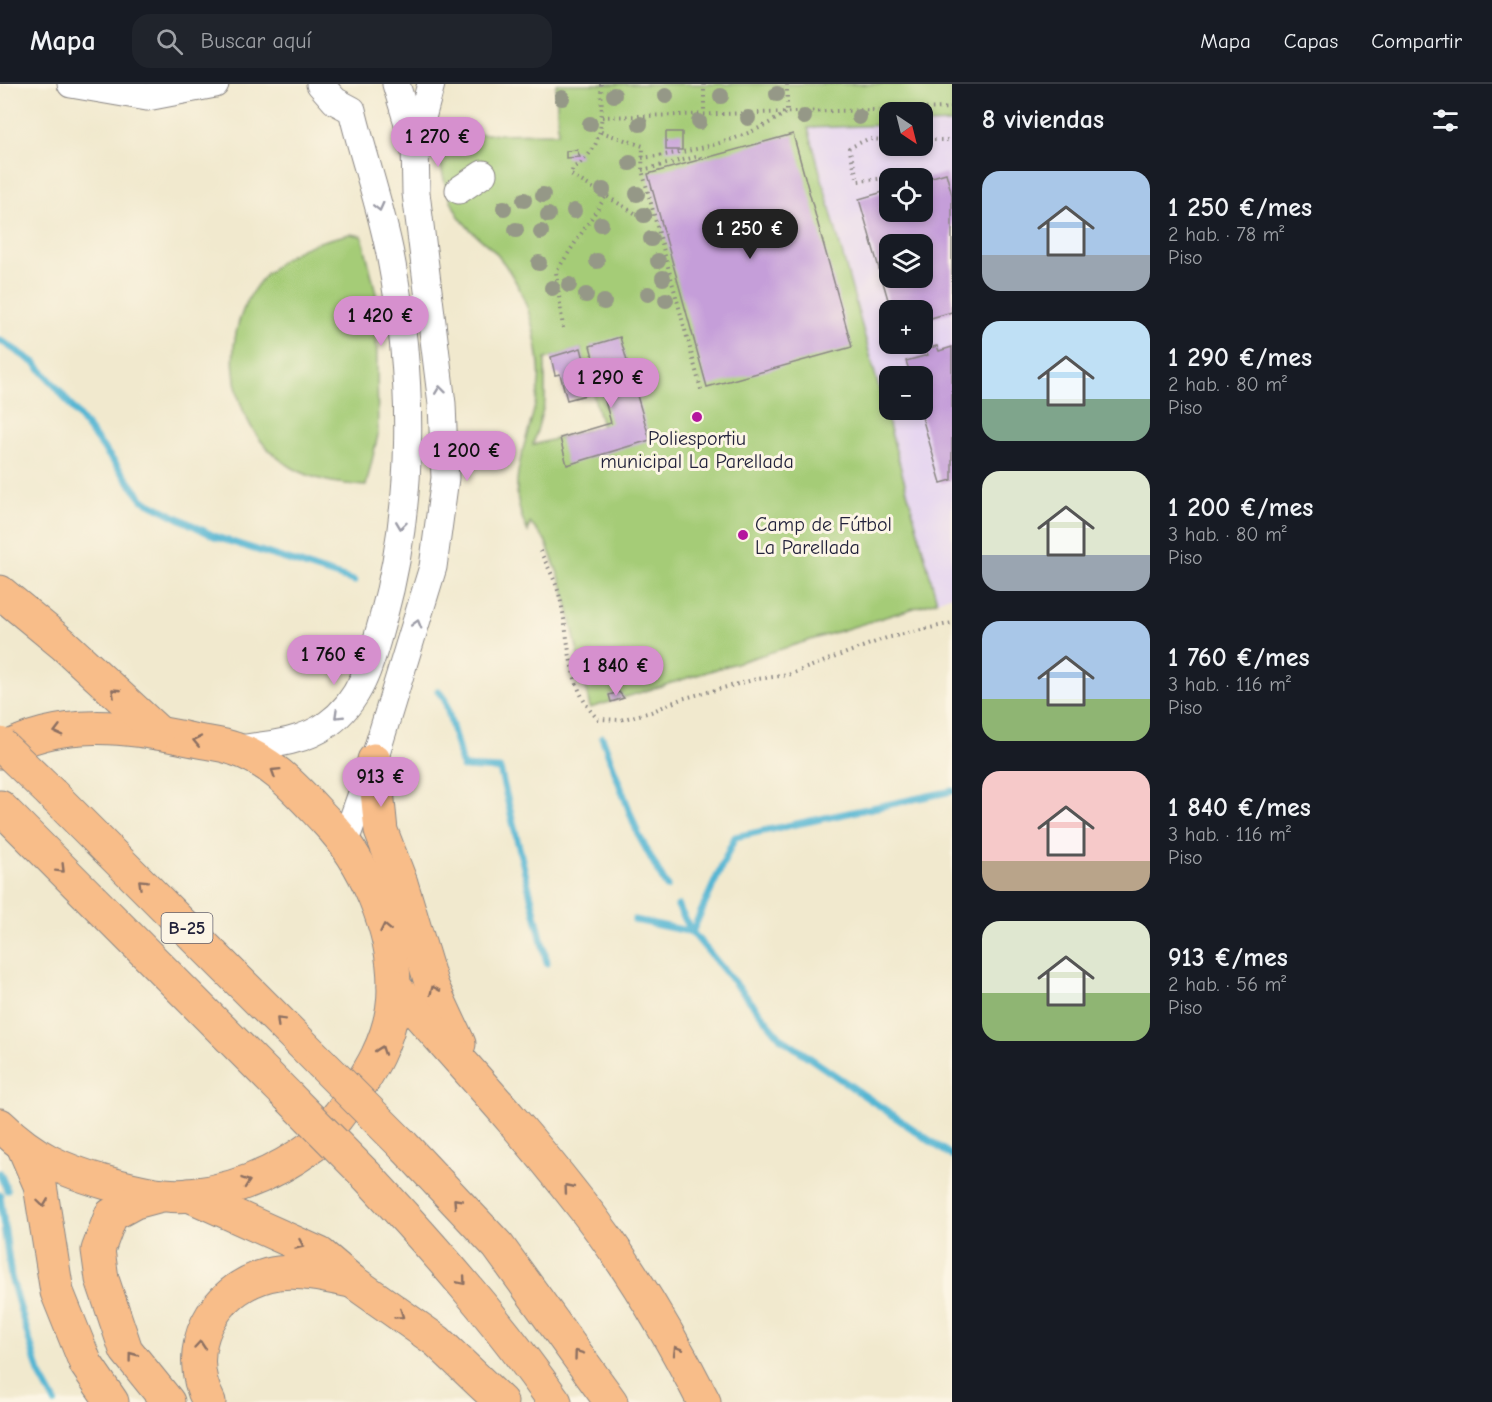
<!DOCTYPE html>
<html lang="es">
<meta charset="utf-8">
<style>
body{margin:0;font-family:"Comic Neue",sans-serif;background:#20242c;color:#f1f3f6;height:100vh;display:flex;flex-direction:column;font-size:22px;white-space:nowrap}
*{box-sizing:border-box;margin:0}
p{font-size:20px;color:#9ea1a6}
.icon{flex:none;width:33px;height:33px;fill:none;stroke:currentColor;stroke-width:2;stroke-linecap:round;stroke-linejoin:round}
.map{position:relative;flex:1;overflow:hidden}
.panel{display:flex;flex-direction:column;background:#171b24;width:540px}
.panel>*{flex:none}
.needle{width:39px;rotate:145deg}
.buttons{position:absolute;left:879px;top:18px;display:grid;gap:12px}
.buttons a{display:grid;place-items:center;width:54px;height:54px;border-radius:12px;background:#171b24;box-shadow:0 3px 9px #0003;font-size:30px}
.price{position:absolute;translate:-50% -51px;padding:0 14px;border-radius:21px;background:#d690ce;color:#111;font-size:20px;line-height:39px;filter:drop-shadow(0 2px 3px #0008)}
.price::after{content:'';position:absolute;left:50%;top:36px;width:18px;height:14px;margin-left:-9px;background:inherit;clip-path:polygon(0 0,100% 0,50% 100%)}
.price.active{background:#222;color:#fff}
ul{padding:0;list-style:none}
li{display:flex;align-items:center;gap:18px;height:150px;padding:0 30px}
li span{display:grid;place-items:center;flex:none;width:168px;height:120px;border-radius:18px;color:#555}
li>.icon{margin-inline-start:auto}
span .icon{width:72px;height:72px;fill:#fffc;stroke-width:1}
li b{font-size:26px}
h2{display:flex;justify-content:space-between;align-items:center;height:72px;padding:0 30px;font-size:26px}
header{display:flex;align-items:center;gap:36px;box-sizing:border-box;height:84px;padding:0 30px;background:#171b24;border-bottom:2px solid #363941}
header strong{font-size:28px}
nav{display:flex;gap:33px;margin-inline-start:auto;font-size:21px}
.search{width:420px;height:54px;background:#20242c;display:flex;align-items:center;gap:15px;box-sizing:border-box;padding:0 21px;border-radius:18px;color:#9ea1a6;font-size:22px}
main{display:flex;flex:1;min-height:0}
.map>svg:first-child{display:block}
</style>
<header>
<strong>Mapa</strong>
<div class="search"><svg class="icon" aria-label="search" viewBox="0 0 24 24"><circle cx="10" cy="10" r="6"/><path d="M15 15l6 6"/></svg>Buscar aquí</div>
<nav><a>Mapa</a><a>Capas</a><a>Compartir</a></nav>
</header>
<main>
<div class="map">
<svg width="952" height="1318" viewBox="0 0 952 1318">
<rect width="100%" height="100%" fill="#fcf5e5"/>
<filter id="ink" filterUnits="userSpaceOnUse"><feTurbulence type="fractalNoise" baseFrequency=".0167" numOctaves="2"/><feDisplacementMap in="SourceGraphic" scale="12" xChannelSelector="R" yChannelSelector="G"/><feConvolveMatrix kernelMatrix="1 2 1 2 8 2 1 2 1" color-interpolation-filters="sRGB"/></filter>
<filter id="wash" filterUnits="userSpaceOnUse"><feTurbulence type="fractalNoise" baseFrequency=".008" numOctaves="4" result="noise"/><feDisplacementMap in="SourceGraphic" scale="24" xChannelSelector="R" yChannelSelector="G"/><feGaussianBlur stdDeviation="1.35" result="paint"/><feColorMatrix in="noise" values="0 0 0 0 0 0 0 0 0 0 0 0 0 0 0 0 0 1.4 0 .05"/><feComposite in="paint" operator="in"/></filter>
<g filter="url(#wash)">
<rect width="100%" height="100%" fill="#f1e9ce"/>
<path fill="#e4d3f1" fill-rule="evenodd" d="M952 39V263L939 267 937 262 926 265 928 271 906 277 911 292H890V326H920L941 399 952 396V511L937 517 808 43 889 41 890 62H922L923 40ZM890 94H922V128H890ZM890 160H922V194H890ZM890 226H922V260H890Z"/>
<g fill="#a5cc77" stroke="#647759" stroke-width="1.5" fill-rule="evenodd">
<path d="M556 0H952V39L923 40 922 28H890L889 41 808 44 937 517 590 624 564 505 545 456 530 439 528 448C500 392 533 355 539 299 541 283 537 264 534 249 528 219 515 191 495 168 483 156 465 144 457 129 444 106 440 77 434 51L558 49ZM581 265 602 342 533 361 545 318V275Z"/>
<path d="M350 150 362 152 376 209 378 351 366 402C339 400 315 397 291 383 220 341 213 229 279 179 300 162 324 156 350 150Z"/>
</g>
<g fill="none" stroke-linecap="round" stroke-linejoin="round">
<g stroke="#54b6d3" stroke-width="7">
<path d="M0 256 35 279 58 305 143 416 216 453 354 497"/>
<path d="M438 607 445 616 463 683 500 685 547 879"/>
<path d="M602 653 638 750 667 803"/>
<path d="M678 822 692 848 781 954 952 1072"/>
<path d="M635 836 692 848 735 753 952 707"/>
<path d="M0 1089 7 1106"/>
<path d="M0 1111 11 1193 39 1289 55 1318"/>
</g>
</g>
<g id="blocks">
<g fill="#c59ed9" fill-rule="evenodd">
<rect x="666" y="48" width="16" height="18"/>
<path d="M793 50 852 263 707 303 648 90Z"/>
<path d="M577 66 580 73 566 74V67Z"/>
<path d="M946 89 952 111V228L931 234 926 220 920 222 921 226H891L859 115 890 106V128H922V96ZM890 160H922V194H890Z"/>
<path d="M620 253 650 356 567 381 560 354 611 339 590 262Z"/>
<path d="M937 262 939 267 952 263V396L941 399 920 326H922V292H911L906 277 928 271 926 265Z"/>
<path d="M581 264 593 309 567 316 560 290 555 291 551 273Z"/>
<path d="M619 608 624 614 611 618 609 611Z"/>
</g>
</g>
</g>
<g filter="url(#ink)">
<use href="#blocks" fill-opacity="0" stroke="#8a8684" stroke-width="1.5"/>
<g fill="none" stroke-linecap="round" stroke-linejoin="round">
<defs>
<g id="minor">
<path d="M71 0 147 13 215 0"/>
<path d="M396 0 414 59"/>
<path d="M459 106 483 90"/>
<path d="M237 665C267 661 302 659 328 640 363 615 372 574 383 534 415 418 414 293 391 175 382 125 364 76 352 26L335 17 320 0"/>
<path d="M345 757 374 676 433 483 445 394 442 320 416 109 415 60 431 0"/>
</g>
<g id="major">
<path d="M0 668C59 633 129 642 193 656 207 659 222 660 235 665 273 677 300 710 326 737 365 777 394 845 394 902 395 953 367 994 338 1032 330 1041 323 1054 314 1061 278 1088 236 1106 191 1111 163 1114 133 1106 107 1099 62 1086 34 1074 0 1041"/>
<path d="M24 1064 40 1101 57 1208 86 1280 112 1318"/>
<path d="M161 1111 135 1118 111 1131 98 1166 102 1195 126 1266 168 1318"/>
</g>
<g id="highway">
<path d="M0 508 63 560 158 648"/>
<path d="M374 676 381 747 401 799 432 902 459 960"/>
<path d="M52 710 321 979"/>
<path d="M0 723 288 1012"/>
<path d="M394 902C454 971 517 1038 573 1110 624 1173 667 1245 704 1318"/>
<path d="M401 1059 498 1162 611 1318"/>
<path d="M366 1091C434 1164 498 1237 555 1318"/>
<path d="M189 1111 320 1170 352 1197 437 1257 501 1318"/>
<path d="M209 1318C181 1265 212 1206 268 1191 295 1184 324 1192 351 1197"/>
</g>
</defs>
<use href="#minor" stroke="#8a8684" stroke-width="29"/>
<use href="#major" stroke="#8a8684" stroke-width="35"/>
<use href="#highway" stroke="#8a8684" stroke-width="35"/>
<g stroke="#8a8684" stroke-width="4" stroke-dasharray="1.5 4.5" stroke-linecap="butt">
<path d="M601 0C602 35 606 63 573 84L571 91 638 131 654 132"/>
<path d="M704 0V30"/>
<path d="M602 33 952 24"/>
<path d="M601 48 643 62 642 86 702 309"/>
<path d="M890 56 868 55 849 64 858 97 906 92V94"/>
<path d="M922 56H952"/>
<path d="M642 74C692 68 745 57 787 28V0"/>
<path d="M642 86 700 72 701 75"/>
<path d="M563 244 556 188 606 112"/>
<path d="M540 467C547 481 555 495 559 510 570 551 566 604 598 635L620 636 651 628 681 615 757 595 788 591 886 554 952 539"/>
</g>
<use href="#minor" stroke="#fff" stroke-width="27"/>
<use href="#major" stroke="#f8bd89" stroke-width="33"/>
<use href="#highway" stroke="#f8bd89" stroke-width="33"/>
<defs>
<g id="highway-bridge">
<path d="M0 660 52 710"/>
<path d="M321 979 401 1059"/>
<path d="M288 1012 366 1091"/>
</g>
</defs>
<use href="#highway-bridge" stroke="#8a8684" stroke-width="35" stroke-linecap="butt"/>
<use href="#highway-bridge" stroke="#f8bd89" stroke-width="33"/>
</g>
<g fill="#959887">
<circle cx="777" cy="10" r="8"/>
<circle cx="614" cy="11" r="8"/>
<circle cx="666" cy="12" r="8"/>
<circle cx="721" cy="12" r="8"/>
<circle cx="562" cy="14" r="8"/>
<circle cx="804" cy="33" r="8"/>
<circle cx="859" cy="33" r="8"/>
<circle cx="748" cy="34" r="8"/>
<circle cx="699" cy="38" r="8"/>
<circle cx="590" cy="40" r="8"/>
<circle cx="640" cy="40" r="8"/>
<circle cx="630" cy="79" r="8"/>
<circle cx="603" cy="106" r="8"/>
<circle cx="637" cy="110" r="8"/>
<circle cx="543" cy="111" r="8"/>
<circle cx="524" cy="116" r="8"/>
<circle cx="504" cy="124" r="8"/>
<circle cx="574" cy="127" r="8"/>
<circle cx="548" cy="131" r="8"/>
<circle cx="644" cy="131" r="8"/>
<circle cx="601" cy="140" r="8"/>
<circle cx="516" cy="146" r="8"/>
<circle cx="541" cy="148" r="8"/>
<circle cx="651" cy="155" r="8"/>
<circle cx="597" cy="177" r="8"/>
<circle cx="658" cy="177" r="8"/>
<circle cx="539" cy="179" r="8"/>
<circle cx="663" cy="194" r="8"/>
<circle cx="569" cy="201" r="8"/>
<circle cx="552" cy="204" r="8"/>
<circle cx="648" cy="210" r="8"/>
<circle cx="586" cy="211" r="8"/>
<circle cx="666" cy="216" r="8"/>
<circle cx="604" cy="218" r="8"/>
</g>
<defs><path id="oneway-chevron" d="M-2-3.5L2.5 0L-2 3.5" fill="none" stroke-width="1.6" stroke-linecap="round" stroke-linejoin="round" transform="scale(1.5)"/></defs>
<g stroke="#9c9ca7">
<use href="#oneway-chevron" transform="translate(379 123) rotate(76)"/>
<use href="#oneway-chevron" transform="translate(440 306) rotate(-97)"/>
<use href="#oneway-chevron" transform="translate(401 441) rotate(98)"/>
<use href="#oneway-chevron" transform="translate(417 540) rotate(-74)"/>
<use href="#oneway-chevron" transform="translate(338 631) rotate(136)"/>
</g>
<g stroke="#8d7062">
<use href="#oneway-chevron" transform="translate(115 608) rotate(-137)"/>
<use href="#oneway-chevron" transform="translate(58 647) rotate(165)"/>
<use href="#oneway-chevron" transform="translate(197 657) rotate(-168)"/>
<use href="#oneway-chevron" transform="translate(275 688) rotate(-148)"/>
<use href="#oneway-chevron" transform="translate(61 785) rotate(45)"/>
<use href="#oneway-chevron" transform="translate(142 799) rotate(-136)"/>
<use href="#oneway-chevron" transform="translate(385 844) rotate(-102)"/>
<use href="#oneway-chevron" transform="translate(434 906) rotate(-113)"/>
<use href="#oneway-chevron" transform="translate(280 937) rotate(-135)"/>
<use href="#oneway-chevron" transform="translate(381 966) rotate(-71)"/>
<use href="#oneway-chevron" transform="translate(246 1098) rotate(-19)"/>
<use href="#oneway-chevron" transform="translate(568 1104) rotate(-130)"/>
<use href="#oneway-chevron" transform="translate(457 1118) rotate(-133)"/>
<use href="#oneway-chevron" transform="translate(43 1119) rotate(82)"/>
<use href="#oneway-chevron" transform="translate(300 1161) rotate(24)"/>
<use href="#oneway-chevron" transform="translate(462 1197) rotate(50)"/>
<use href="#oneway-chevron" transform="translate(400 1231) rotate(35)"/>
<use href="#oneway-chevron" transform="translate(200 1261) rotate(-85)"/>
<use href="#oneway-chevron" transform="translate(677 1266) rotate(-121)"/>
<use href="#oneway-chevron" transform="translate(578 1270) rotate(-126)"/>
<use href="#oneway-chevron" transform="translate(132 1272) rotate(-127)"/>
</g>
</g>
<g fill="#b5179e" stroke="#fcf5e5" stroke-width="2">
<circle cx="697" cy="333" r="6"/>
<circle cx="743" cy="451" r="6"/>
</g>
<g text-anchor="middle" stroke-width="6" stroke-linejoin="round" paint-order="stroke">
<rect fill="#fcf5e5" stroke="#63616e" stroke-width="1.5" x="161.5" y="829" width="51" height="30" rx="4.5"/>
<g font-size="18" font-weight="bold" fill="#22223b">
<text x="187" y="850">B-25</text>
</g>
<g font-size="20" fill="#22223b" stroke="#fcf5e5">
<text x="697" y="361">Poliesportiu<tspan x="697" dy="23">municipal La Parellada</tspan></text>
<text x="755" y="447" text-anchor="start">Camp de Fútbol<tspan x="755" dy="23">La Parellada</tspan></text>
</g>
</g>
</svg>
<div class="buttons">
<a><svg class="needle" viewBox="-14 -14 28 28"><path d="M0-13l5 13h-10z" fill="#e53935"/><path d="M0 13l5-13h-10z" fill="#9ea1a6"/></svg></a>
<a><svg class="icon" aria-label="locate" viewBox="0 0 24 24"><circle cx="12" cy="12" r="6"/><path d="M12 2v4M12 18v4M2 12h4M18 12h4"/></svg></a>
<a><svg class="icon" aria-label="layers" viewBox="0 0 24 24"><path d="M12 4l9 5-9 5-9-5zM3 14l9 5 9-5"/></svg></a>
<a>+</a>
<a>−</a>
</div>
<b class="price" style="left:438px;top:84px">1 270 €</b>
<b class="price active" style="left:750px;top:176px">1 250 €</b>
<b class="price" style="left:381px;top:263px">1 420 €</b>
<b class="price" style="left:611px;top:325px">1 290 €</b>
<b class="price" style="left:467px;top:398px">1 200 €</b>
<b class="price" style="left:334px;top:602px">1 760 €</b>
<b class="price" style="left:616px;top:613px">1 840 €</b>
<b class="price" style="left:381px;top:724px">913 €</b>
</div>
<section class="panel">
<h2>8 viviendas<svg class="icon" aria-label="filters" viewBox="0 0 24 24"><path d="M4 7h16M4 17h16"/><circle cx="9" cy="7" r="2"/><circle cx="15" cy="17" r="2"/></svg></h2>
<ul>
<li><span style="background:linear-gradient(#a9c7e8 70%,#9aa5b1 0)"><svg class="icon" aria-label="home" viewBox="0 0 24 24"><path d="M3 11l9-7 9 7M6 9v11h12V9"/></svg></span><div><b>1 250 €/mes</b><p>2 hab. · 78 m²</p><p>Piso</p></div></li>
<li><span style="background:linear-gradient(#bfe0f5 65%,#7fa58c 0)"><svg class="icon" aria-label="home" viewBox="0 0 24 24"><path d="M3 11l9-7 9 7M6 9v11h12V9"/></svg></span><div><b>1 290 €/mes</b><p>2 hab. · 80 m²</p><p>Piso</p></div></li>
<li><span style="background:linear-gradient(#dfe7d0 70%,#9aa5b1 0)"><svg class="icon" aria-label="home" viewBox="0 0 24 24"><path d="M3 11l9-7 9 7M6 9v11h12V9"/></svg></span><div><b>1 200 €/mes</b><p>3 hab. · 80 m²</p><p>Piso</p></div></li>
<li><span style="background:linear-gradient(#a9c7e8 65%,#8fb573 0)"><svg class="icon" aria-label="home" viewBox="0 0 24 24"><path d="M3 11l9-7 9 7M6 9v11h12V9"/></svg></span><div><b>1 760 €/mes</b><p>3 hab. · 116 m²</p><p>Piso</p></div></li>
<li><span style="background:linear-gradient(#f6c9c9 75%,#b9a48a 0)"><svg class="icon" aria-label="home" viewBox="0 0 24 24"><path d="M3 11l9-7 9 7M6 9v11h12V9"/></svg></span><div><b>1 840 €/mes</b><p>3 hab. · 116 m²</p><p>Piso</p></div></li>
<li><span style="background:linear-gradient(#dfe7d0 60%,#8fb573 0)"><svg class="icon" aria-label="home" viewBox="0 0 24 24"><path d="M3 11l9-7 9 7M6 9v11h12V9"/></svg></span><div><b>913 €/mes</b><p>2 hab. · 56 m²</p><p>Piso</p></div></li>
</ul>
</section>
</main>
